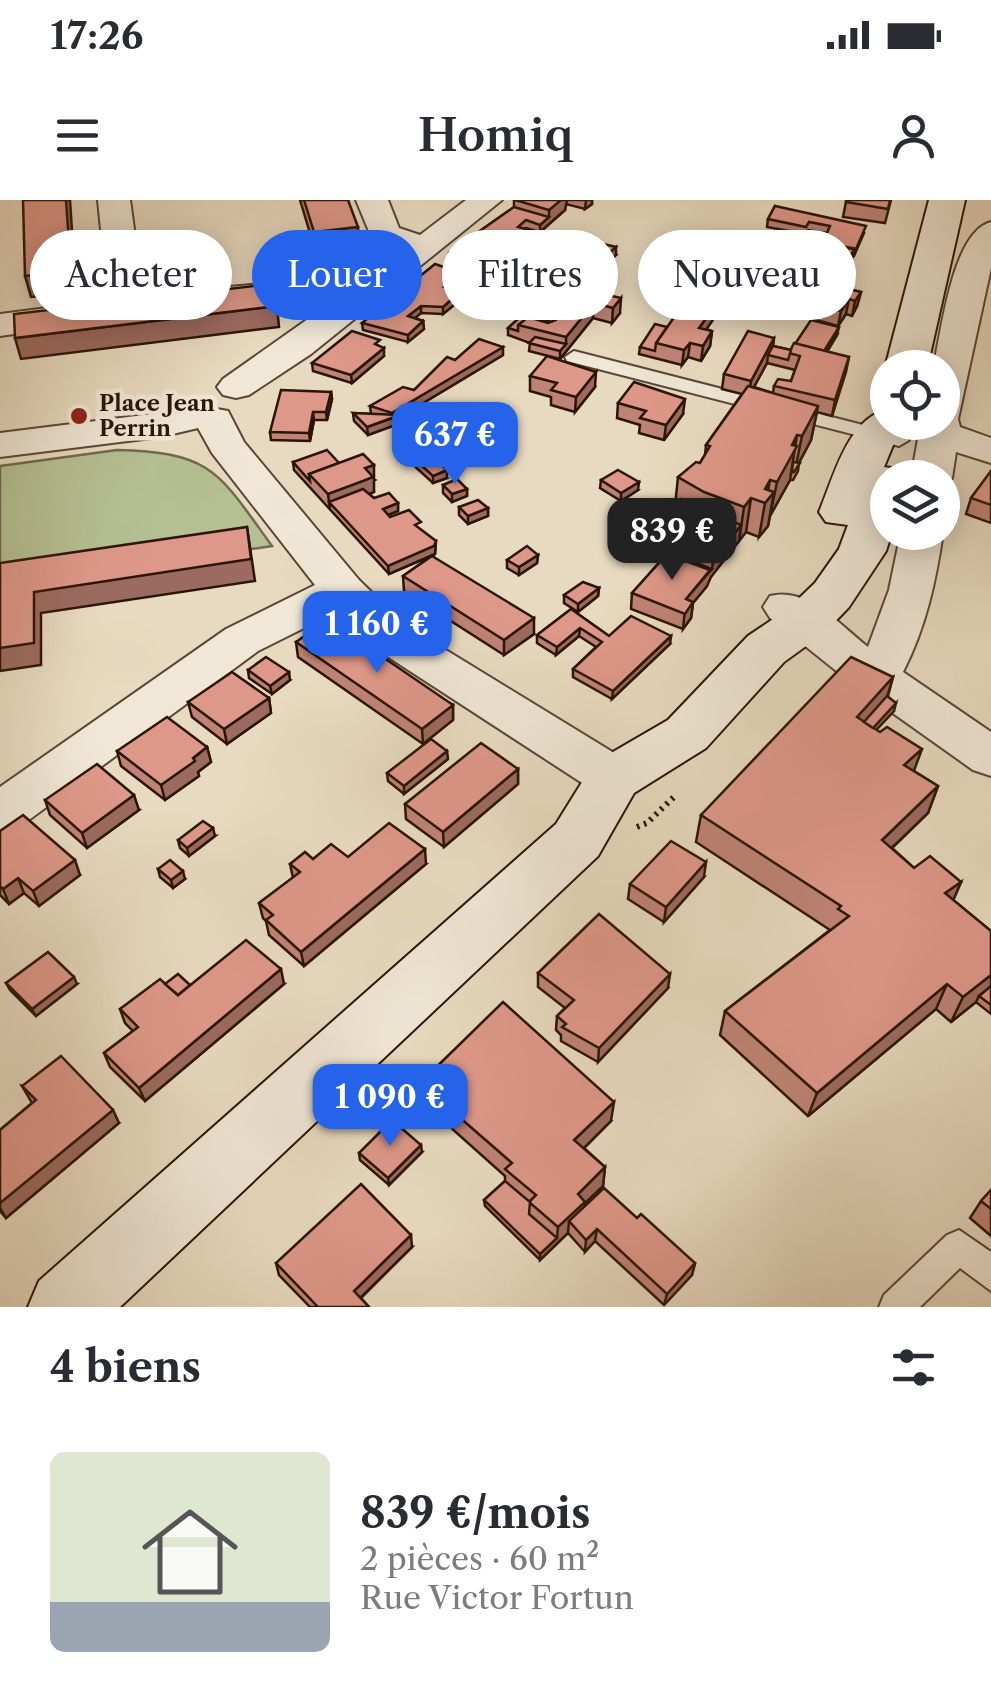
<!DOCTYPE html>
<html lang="fr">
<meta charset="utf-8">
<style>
body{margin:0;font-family:"Libre Caslon Text",serif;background:#f7f7f7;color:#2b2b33;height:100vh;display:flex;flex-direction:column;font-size:38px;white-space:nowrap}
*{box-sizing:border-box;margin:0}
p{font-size:32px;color:#7c7c81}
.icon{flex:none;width:55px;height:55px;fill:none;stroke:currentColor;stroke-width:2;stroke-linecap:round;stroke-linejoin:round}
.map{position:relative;height:1107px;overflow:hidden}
.drawer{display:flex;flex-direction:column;background:#fff;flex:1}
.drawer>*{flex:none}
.top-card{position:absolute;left:30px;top:30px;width:932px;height:90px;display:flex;gap:20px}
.buttons{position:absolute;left:870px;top:150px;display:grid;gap:20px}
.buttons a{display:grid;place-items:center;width:90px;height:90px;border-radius:50%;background:#fff;box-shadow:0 5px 25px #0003;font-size:50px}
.price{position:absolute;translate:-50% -85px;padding:0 22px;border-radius:20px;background:#2563eb;color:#fff;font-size:32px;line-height:65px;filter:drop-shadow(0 2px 5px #0008)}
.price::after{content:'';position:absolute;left:50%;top:60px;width:30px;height:22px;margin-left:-15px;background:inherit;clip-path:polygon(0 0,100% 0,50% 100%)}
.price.active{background:#222;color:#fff}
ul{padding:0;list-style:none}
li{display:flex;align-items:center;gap:30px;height:250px;padding:0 50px}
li+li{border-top:2px solid #e1e1e2}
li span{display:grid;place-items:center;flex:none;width:280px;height:200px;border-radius:15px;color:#555}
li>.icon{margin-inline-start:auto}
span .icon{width:120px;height:120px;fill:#fffc;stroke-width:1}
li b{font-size:42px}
h2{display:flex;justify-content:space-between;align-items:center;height:120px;padding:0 50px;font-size:42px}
.pill{padding:0 35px;border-radius:45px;background:#fff;box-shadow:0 5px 25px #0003;font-size:35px;line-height:90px}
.pill.active{background:#2563eb;color:#fff}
.status{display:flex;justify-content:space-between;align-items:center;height:70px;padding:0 50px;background:#fff;direction:ltr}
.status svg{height:28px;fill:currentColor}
header{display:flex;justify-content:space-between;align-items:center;height:130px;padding:0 50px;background:#fff;font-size:45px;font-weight:600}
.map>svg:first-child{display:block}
</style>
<div class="status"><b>17:26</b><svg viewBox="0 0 49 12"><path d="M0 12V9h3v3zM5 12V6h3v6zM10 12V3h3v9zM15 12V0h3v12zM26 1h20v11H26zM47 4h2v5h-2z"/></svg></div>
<header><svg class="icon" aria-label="menu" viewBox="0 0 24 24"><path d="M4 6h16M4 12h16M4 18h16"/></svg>Homiq<svg class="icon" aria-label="person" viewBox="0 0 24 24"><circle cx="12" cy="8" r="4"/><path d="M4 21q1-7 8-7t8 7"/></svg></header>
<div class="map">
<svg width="991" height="1107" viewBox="0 0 991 1107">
<rect width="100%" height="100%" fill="#e8dac0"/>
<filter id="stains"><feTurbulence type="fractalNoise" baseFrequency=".002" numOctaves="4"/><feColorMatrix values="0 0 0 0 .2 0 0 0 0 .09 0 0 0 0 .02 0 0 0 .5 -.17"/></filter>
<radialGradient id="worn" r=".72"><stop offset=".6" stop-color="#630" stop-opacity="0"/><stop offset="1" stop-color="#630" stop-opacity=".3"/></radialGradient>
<path fill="#b5c093" stroke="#706a4e" stroke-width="2.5" d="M117 250C213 252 219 273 272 346L0 386V266Z"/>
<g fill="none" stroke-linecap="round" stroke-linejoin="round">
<defs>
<g id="lane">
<path d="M574 151 906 236 909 240 899 246 567 161 565 157Z"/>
<path d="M959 1030 991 1052V1091L960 1068 920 1107H879L884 1095 947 1035Z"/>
</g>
<g id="street">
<path d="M98 0H130L145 109 140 117 127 120 114 117 109 109Z"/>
<path d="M356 0H388L399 28 420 35 466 0H502L311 154 249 195 236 198 223 195 217 187 223 179 325 107 303 101 208 111 196 107 190 100 196 93 208 89 305 80 347 91 400 50 373 41Z"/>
<path d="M991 22V68L958 219 960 227 991 238V263L956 252 952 278 942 288V278H911L921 222H942V168H933C942 131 952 32 991 22Z"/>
<path d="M79 104 92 107 97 115 92 123 0 136V114Z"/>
<path d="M194 205 228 211 244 242 359 380 405 425 632 564 639 578 632 592 614 597 596 592 373 447 338 411 258 451 18 628 0 634V587L226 429 315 385 212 253 198 228 160 237 0 257V233L160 213Z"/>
<path d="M942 331 943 332C936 381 926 427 903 472L991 532V576L973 570 859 489 770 418 763 407 770 396C807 386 840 425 868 447L889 390 901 332Z"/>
</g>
<g id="secondary">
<path d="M929 0H965L927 168H888V171L885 168Z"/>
<path d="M888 209V222H909L896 238 884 267 904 270 909 278H888V332H892L886 351 849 407 824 433 784 462 706 548 634 593 598 656 120 1107H28L39 1081 556 624 594 563 668 520 748 436 788 409 815 383 839 349 848 325 826 322 819 312C834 277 847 219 888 209Z"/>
</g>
</defs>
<use href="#lane" stroke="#5a4636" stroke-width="4"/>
<use href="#street" stroke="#5a4636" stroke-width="4"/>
<use href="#secondary" stroke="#2b1508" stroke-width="4"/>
<path stroke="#2b1508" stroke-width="6" stroke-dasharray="2.5 5" stroke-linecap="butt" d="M637 627 647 623 677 594"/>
<use href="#lane" fill="#f0e7d6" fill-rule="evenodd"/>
<use href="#street" fill="#f0e7d6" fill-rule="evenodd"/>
<use href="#secondary" fill="#f0e7d6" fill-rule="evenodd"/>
</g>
<g fill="#bf8376" stroke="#2b1508" stroke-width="2.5" fill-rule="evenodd">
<path d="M300 0H348L359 48 316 53Z"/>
<path d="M514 0H592V4L585 9 566 4 565 10 540 32 526 28 524 29 616 55 571 93 576 94 581 89 620 113 612 123 593 118 560 159 529 151 530 143 508 135V128L522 116V111L542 119 540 120 551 122 548 121V106L551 103 546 101V94L581 60 519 41V47L508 55V61L502 65 486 60 470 72 451 66 450 52 514 7Z"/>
<path d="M891 0 885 23 843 17 846 2Z"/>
<path d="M775 6 864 33 854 56H852L851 64 840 87 861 92 857 106 852 116 846 114 838 126 798 115 800 101 813 82 808 80 810 69 797 66 798 58 779 54 772 65 739 59 740 51 768 48 807 38 806 44 822 46 827 33 808 30 805 34 767 27 768 19Z"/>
<path d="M466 77 493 85 485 91 466 85Z"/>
<path d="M461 80 450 89 460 92V100L443 114 421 113 415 118 423 121 424 129 408 142 363 130 362 123Z"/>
<path d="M712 121 706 129 712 131 710 146 701 161 688 157 682 165 639 154 640 147 667 127Z"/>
<path d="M837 135 827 152 849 157 832 216 817 212 811 240 799 263 798 271 793 280H790L770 316 768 326 759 337 746 332 708 380 707 386 693 403 691 418 683 429 631 409 632 393 665 356 654 351V343L666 330 667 315 675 306 678 277 700 263 705 255 706 245 742 194 722 189 724 174 774 138 773 146 791 150ZM767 163 795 170 791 181 774 186 773 193 754 187Z"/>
<path d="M380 147 384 156 352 183 313 171 312 163Z"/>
<path d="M503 155 400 217 401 223 368 235 354 221 353 213 371 214 370 206 414 190 455 160Z"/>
<path d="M530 176 595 187 575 212 551 205V197L530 191Z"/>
<path d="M331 192 332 199 327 220H314L310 241 271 240 270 232Z"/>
<path d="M618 203 683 214 664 240 639 233 640 225 617 218Z"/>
<path d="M410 255 447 278 433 283 411 263Z"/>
<path d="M293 262 339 263 375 280 373 281 374 292 369 294 374 298 398 303V311L388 315 390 317 421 330 436 341 435 354 432 356 534 434 504 455 404 391 403 376 431 356 389 374 294 270Z"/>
<path d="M991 271V323L966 314 971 298Z"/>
<path d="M601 280 638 290 621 301 600 288Z"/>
<path d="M443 285 467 289V296L452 302 443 293Z"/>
<path d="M459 307 488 308V316L468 324 459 315Z"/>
<path d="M538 355 537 363 519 375 507 368V360Z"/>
<path d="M599 388 598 396 578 412 564 403V395Z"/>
<path d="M571 409 609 436 670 444 612 499 573 477V469L596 447 579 436 556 455 537 443V435Z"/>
<path d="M341 440 453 505V520L423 544 298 457 296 442Z"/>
<path d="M248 470 290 480 272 494 249 478Z"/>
<path d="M893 477 888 496 894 511 876 530 914 571 938 586 928 613 892 648 914 668 961 682 953 700 991 731V814L976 802 951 822 936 809 808 916 720 835 725 811 830 730 696 642 701 615Z"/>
<path d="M269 498 271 513 227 544 192 517 188 502Z"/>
<path d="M207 547 211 562 198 572 199 576 165 600 121 566 117 551Z"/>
<path d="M448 559 404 594 388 581 387 573Z"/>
<path d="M518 569V584L444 647 406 619 405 604Z"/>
<path d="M45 600 139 610 87 648 50 615Z"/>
<path d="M0 631 80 675 39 706 24 693 9 704 0 695Z"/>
<path d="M215 636 189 656 180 648 178 640Z"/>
<path d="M348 657 426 664 304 766 269 735 266 721 263 718 259 703 293 678 290 664 313 659Z"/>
<path d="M158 669 185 679 173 688 160 677Z"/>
<path d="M704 677 664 722 628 699 630 684Z"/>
<path d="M538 773 668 788 598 862 561 841V835L556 830 557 816 565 808 538 787Z"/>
<path d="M6 783 77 784 36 816 10 790Z"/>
<path d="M165 784 190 785 284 784 145 901 110 867 104 853 133 831 125 823 120 809Z"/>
<path d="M420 883 611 921 584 948 605 967 603 986 585 1003V1007L637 1018 695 1063 692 1075 664 1105 595 1041 585 1052 568 1033 540 1060 485 1006 484 1000 505 981V976L422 902Z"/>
<path d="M22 886 119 923 6 1018 0 1011V930L32 903Z"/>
<path d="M422 952 389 985 360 960 359 953Z"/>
<path d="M991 990V1036L970 1018 981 1001Z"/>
<path d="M412 1047 361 1098 369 1107H310L279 1075 276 1063Z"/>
</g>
<g fill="#9b6a60" stroke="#2b1508" stroke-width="2.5">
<path d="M66 0H70L76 92 31 97 25 76Z"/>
<path d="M560 0H567L565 10 540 32V25L549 17V10Z"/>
<path d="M586 0H592V4L585 9Z"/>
<path d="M358 27 359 48 316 53 314 32Z"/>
<path d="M519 39V47L508 55V61L502 65 503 52Z"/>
<path d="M616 47V55L558 105V97Z"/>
<path d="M854 49 851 64 840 87 843 73Z"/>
<path d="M486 53V60L470 72V64Z"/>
<path d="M461 73V80L444 94V87Z"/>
<path d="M493 77V85L485 91V84Z"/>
<path d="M460 92V100L443 114V107Z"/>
<path d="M861 92 857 106 852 116 855 101Z"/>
<path d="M621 98 620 113 612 123 613 108Z"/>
<path d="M849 99 846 114 838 126 841 111Z"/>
<path d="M594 103 593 118 560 159V151L566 144V137Z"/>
<path d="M277 106 279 127 21 159 15 138Z"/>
<path d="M421 106V113L408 124V116Z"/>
<path d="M710 113H713L712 121 697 143 699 128Z"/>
<path d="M423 121 424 129 408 142V135Z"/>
<path d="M839 127 837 135 822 159 824 152Z"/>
<path d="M712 131 710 146 701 161 703 146Z"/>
<path d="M774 138 772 153 768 155 767 163 749 196 751 181Z"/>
<path d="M690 143 688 157 682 165 684 150Z"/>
<path d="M503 147V155L400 217 401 223 368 235 367 227 393 218 392 213Z"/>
<path d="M384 148V156L352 183 351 175Z"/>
<path d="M849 157 846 172 832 216 835 200Z"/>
<path d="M596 172 595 187 575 212 576 197Z"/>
<path d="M331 192 332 199 327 220 326 212Z"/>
<path d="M685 199 683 214 664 240 666 225Z"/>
<path d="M818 206 811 240 795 270 802 236Z"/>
<path d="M313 212 314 220 310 241 309 233Z"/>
<path d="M797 235 790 280 770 316 777 282Z"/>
<path d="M374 265V292L335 308 329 302 330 309 328 294 365 268Z"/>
<path d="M447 270V278L433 283V276Z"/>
<path d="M770 280 766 302 774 292 768 326 759 337 765 303V289Z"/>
<path d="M639 282 638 290 621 301V293Z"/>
<path d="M467 289V296L452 302V294Z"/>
<path d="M751 298 746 332 739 341 744 307Z"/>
<path d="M398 303V311L383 317V309Z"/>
<path d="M488 308V316L468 324V316Z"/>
<path d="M741 325 739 341 711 377 707 386 693 403 691 418 683 429 686 399 712 369 713 361Z"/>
<path d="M247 327 255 381 41 413V465L0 471V448L34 392Z"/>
<path d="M436 341 435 354 389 374 388 366Z"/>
<path d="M538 355 537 363 519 375V367Z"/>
<path d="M599 388 598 396 578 412V404Z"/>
<path d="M534 418V434L504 455V440Z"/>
<path d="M580 428 579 436 556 455 557 447Z"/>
<path d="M671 436 670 444 612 499 613 491Z"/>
<path d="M289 472 290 480 272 494 270 486Z"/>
<path d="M893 477 885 504 854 538 857 517Z"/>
<path d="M269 498 271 513 227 544 224 529Z"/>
<path d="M896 503 894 511 864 543 866 535Z"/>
<path d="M453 505V520L423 544 422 529Z"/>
<path d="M207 547 211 562 198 572 199 576 165 600 161 585Z"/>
<path d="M922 549 912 576 904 565Z"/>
<path d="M447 551 448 559 404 594V586Z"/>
<path d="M518 569V584L444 647 443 632Z"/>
<path d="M938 586 928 613 873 666 882 640Z"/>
<path d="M134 595 139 610 87 648 82 633Z"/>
<path d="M213 628 215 636 189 656 187 648Z"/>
<path d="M425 649 426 664 304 766 301 752Z"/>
<path d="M75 660 80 675 39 706 33 691Z"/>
<path d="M706 662 704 677 664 722 666 707Z"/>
<path d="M183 671 185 679 173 688 171 680Z"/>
<path d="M18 678 24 693 9 704 3 689Z"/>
<path d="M961 682 950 708 945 693Z"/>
<path d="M281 769 284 784 145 901 139 888Z"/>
<path d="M670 774 668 788 598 862 599 848Z"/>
<path d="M991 775V790L979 796 976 802 951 822 963 797Z"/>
<path d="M74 777 77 784 36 816 32 809Z"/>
<path d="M947 784 936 809 808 916 817 893Z"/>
<path d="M614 902 611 921 573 959 574 940Z"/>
<path d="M113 910 119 923 6 1018 0 1008V1003Z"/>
<path d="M421 945 422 952 389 985 388 978Z"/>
<path d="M605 967 603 986 585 1003 583 1019 569 1021 568 1033 540 1060V1054L557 1038 558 1027 578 994Z"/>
<path d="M597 1029 595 1041 585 1052 586 1040Z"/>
<path d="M411 1035 412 1047 356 1102 354 1091Z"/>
<path d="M695 1063 692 1075 664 1105 667 1094Z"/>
</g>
<g fill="#de9889" stroke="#2b1508" stroke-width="2.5">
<path d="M23 0H66L71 71 25 76Z"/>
<path d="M304 0H348L358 27 314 32Z"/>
<path d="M515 0H561L549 10Z"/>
<path d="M846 0H890L888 9 846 2Z"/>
<path d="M775 6 866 26 856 49 823 42 830 26 809 22 806 27 768 19Z"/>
<path d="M514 7 549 17 540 25 526 20 518 27 597 49 604 44 616 47 564 92 561 91 556 97 546 94 587 54 512 32 508 36 519 39 503 52 508 53 502 58 486 53 470 64 451 58 456 54 450 52Z"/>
<path d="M778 32 807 38 800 50 780 46 773 58 740 51 744 43 768 48Z"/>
<path d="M804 43 854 49 843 73 810 66 815 55 799 52Z"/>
<path d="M435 64 461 73 444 87 460 92 443 107 421 106 408 116 423 121 408 135 362 123Z"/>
<path d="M474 71 493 77 485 84 466 77Z"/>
<path d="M814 81 861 92 855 101 849 99 841 111 800 101Z"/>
<path d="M272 84 277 106 15 138 14 114Z"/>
<path d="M581 89 621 98 613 108 594 103 566 137 518 125 528 117 548 123 556 120 564 110 548 106 561 91 576 94Z"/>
<path d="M682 106 710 113 699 128 712 131 703 146 690 143 684 150 656 143Z"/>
<path d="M527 107 542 111 534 118 528 117 518 125V131L508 128 526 112 522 111Z"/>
<path d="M811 120 839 127 824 151 795 144Z"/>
<path d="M655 124 667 127 656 143 655 151 640 147Z"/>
<path d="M352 131 380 140 375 144 384 148 351 175 312 163Z"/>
<path d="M748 131 774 138 751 181 724 174Z"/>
<path d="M535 137 566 144 560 151 529 143Z"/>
<path d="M479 139 503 147 392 213 370 206 403 187 414 190 447 157 455 160Z"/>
<path d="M794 143 849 157 835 200 774 186 778 179 791 181 800 156 789 153Z"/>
<path d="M773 146 791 150 788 160 768 155Z"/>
<path d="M547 156 596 172 576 197 551 190 557 183 530 176Z"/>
<path d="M634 182 685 199 666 225 640 218 646 211 618 203Z"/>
<path d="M748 186 818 206 802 236 797 235 792 245 797 246 777 282 770 280 765 289 774 292 765 303 751 298 744 307 704 292 678 277 696 262 700 263 710 246 706 245Z"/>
<path d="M281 190 331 192 326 212H313L309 233 270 232Z"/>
<path d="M353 213 400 215 367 227Z"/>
<path d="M426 249 447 270 433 276 410 255Z"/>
<path d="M327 250 339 263 309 274 310 281 293 262Z"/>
<path d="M363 254 374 265 365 268 373 277 363 281 328 294 309 274Z"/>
<path d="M793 262 800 263 794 272H792Z"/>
<path d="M618 270 639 282 621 293 601 280Z"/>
<path d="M991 271V305L971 298Z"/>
<path d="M457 279 467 289 452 294 443 285Z"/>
<path d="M363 289 374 298 389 293 398 303 383 309 390 317 409 310 421 322 415 325 436 341 434 346 388 366 329 302Z"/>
<path d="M681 299 741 325 713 361 670 345 690 323 667 315Z"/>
<path d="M478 300 488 308 468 316 459 307Z"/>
<path d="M671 324 684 329 670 345V349L654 343Z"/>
<path d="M247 327 251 359 34 392V443L0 448V363Z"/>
<path d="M527 346 538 355 519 367 507 360Z"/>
<path d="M670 353 712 369 709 372 710 370 669 354Z"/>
<path d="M667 354 710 370 686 399 693 402 685 414 632 393Z"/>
<path d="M432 356 534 418 504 440 403 376Z"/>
<path d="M583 382 599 388 578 404 564 395Z"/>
<path d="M571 409 609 436 631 416 671 436 613 491 573 469 602 442 580 428 557 447 537 435Z"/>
<path d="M320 425 341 440 349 434 453 505 422 529 296 442Z"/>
<path d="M266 457 289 472 270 486 248 470Z"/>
<path d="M851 457 893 477 857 517 880 532 887 527 922 549 904 565 938 586 882 640 914 668 930 656 961 682 945 693 991 731V775L963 797 947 784 817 893 725 811 849 716 838 709 841 706 701 615Z"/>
<path d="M232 472 269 498 224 529 188 502Z"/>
<path d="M887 496 896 503 873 528 864 522Z"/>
<path d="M167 517 207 547 193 558 195 561 161 585 117 551Z"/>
<path d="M431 539 447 551 404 586 387 573Z"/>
<path d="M481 543 518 569 443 632 405 604Z"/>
<path d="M97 564 134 595 82 633 45 600Z"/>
<path d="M23 615 75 660 33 691 18 678 3 689 0 686V631Z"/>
<path d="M203 621 213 628 187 648 178 640Z"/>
<path d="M389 623 425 649 301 752 266 720 273 715 259 703 300 672 290 664 305 652 313 659 331 644 348 657Z"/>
<path d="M671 641 706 662 666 707 630 684Z"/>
<path d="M170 660 183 671 171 680 158 669Z"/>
<path d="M599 714 670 774 599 848 562 827 566 824 557 816 574 800 538 773Z"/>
<path d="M246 740 281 769 139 888 104 853 138 827 120 809 160 779 178 795Z"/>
<path d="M48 752 74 777 32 809 6 783Z"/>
<path d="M178 774 190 785 178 795 165 784Z"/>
<path d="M991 786V805L979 796Z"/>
<path d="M503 802 614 902 574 940 605 967 578 994 585 1002 558 1027 529 1002 536 995 505 969 512 963 420 883Z"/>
<path d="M61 856 113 910 0 1003V930L36 900 22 886Z"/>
<path d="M392 920 421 945 388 978 359 953Z"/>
<path d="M505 981 530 1002 529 1014 557 1038 540 1054 484 1000Z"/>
<path d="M361 984 411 1035 354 1091 369 1107H318L276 1063Z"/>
<path d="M604 988 637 1018 641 1014 695 1063 667 1094 597 1029 586 1040 569 1021Z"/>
<path d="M991 990V1009L981 1001Z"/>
</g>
<circle fill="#8f2418" stroke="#f0e7d6" stroke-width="4" cx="79" cy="216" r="10"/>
<g text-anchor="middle" stroke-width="9" stroke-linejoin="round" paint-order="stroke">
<g font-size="22" font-weight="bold" fill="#2b1508" stroke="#f0e7d6" text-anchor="start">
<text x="99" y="211">Place Jean<tspan x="99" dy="25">Perrin</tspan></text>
</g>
</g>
<rect width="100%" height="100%" filter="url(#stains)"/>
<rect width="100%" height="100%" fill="url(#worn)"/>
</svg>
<div class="buttons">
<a><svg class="icon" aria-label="locate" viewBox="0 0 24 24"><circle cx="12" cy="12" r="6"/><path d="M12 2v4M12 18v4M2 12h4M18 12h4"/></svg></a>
<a><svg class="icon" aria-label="layers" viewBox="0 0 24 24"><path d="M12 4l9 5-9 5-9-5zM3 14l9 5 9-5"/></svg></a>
</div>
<b class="price" style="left:455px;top:287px">637 €</b>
<b class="price active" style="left:672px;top:383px">839 €</b>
<b class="price" style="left:377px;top:476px">1 160 €</b>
<b class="price" style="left:390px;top:949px">1 090 €</b>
<div class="top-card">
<a class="pill">Acheter</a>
<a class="pill active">Louer</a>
<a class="pill">Filtres</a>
<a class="pill">Nouveau</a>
</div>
</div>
<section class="drawer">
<h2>4 biens<svg class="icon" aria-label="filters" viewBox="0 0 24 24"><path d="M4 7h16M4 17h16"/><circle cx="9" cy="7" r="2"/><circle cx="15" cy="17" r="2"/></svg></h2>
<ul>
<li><span style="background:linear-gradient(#dfe7d0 75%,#9aa5b1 0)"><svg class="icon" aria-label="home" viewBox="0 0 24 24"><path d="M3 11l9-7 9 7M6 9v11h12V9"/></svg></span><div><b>839 €/mois</b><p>2 pièces · 60 m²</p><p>Rue Victor Fortun</p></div></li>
</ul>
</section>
